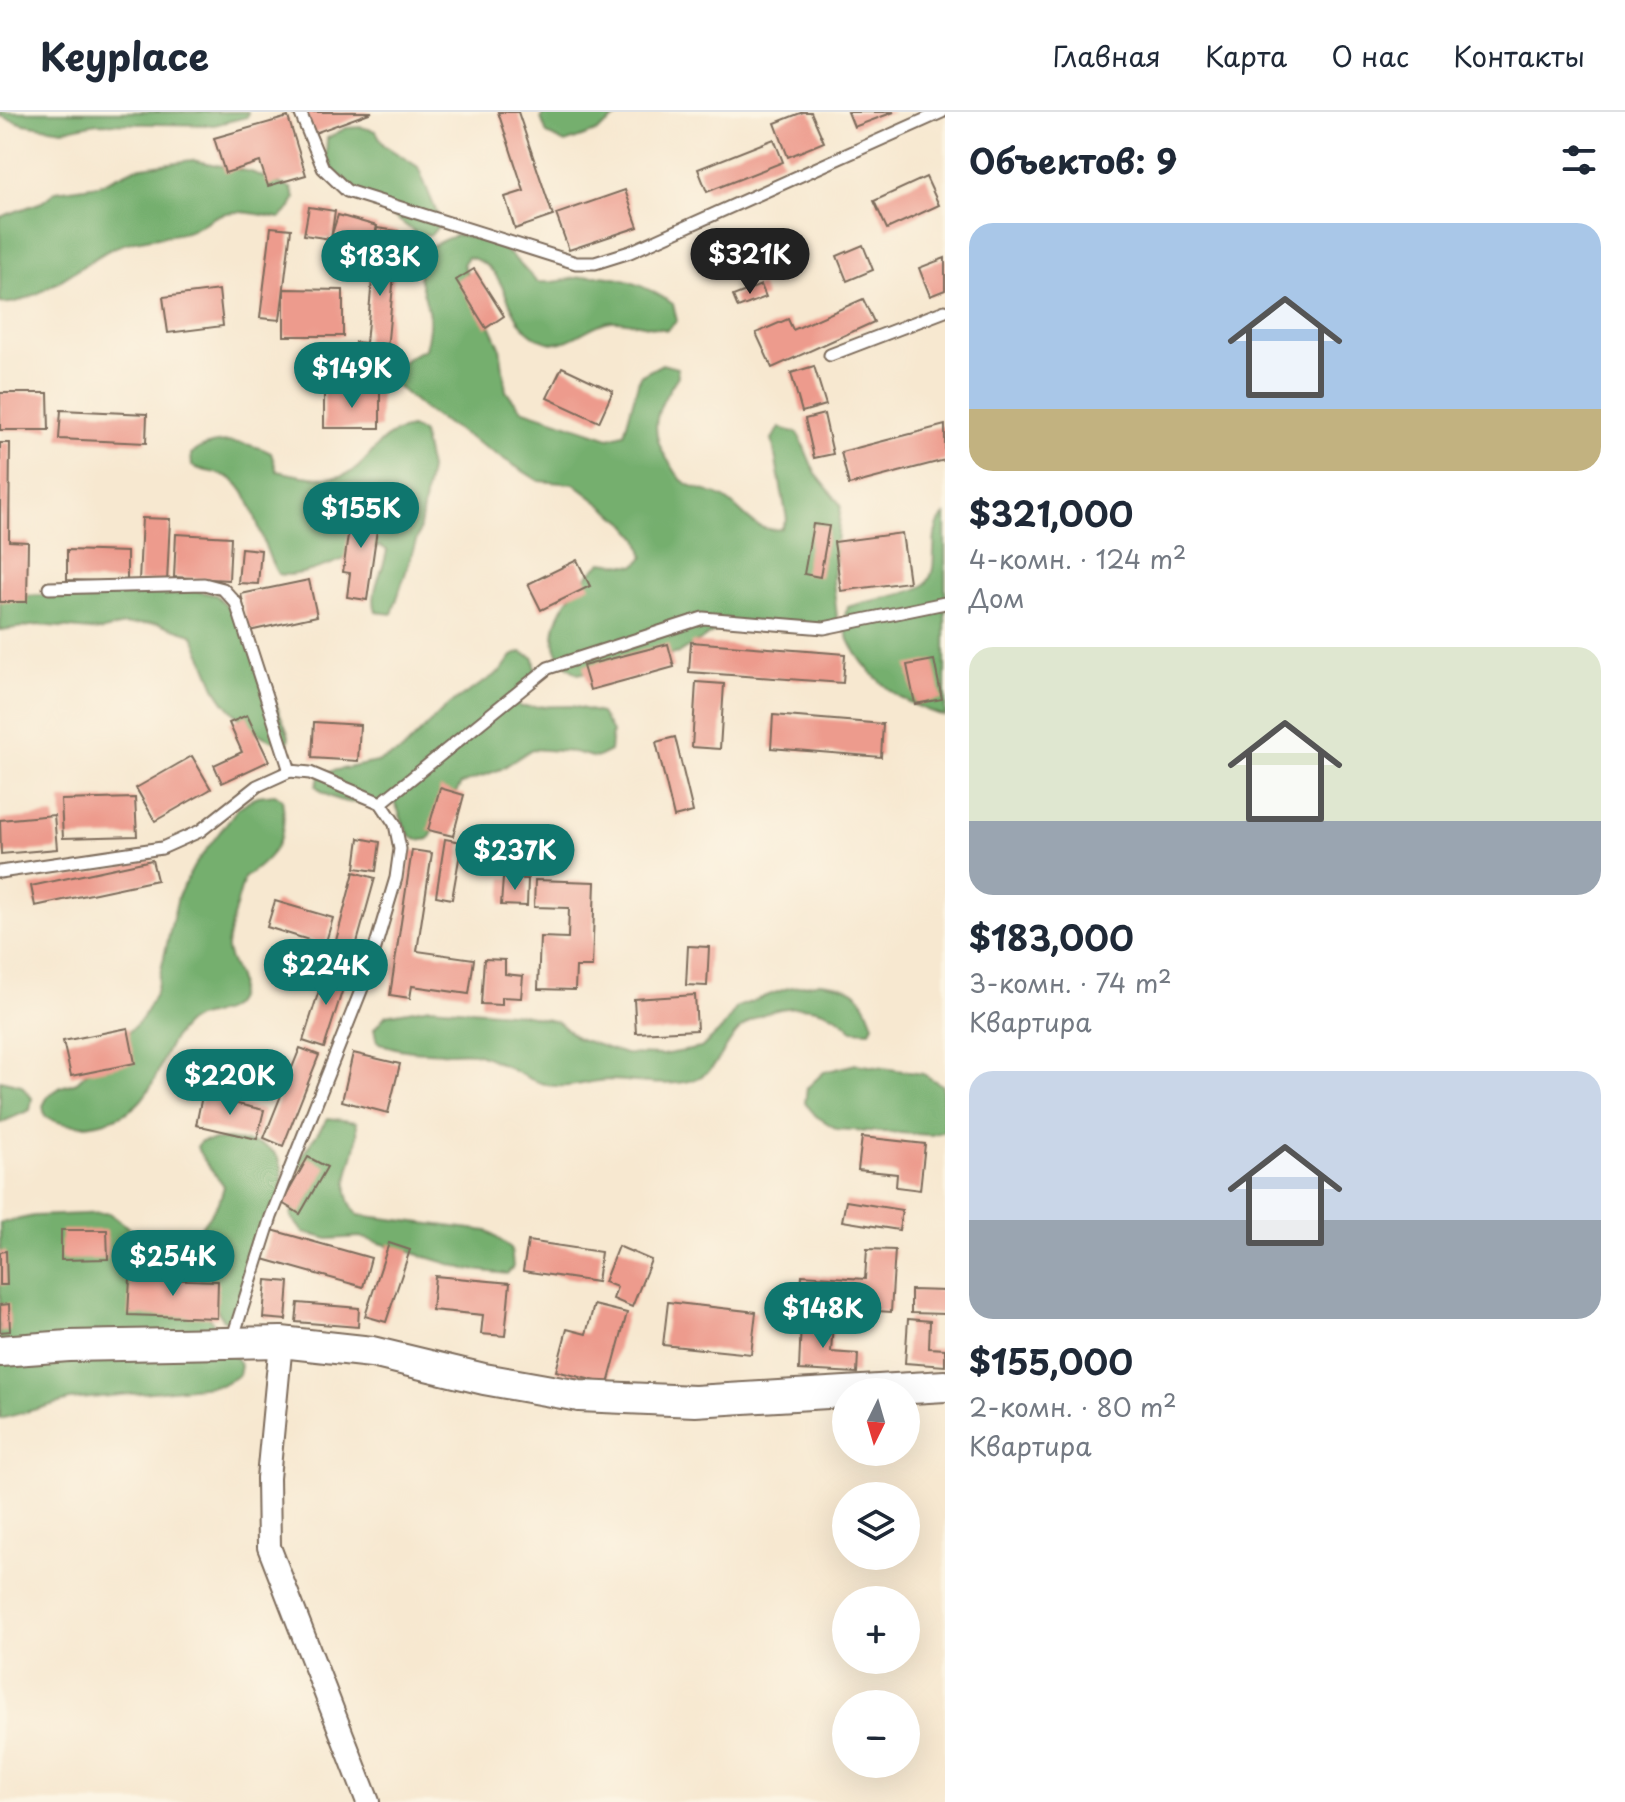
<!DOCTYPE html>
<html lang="ru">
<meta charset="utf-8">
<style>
body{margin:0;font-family:"Playpen Sans",sans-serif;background:#f6f6f7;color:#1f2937;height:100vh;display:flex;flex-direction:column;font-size:30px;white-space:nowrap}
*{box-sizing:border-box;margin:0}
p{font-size:26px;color:#747a83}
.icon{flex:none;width:44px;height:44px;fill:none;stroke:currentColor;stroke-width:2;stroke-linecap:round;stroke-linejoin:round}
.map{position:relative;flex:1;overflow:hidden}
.panel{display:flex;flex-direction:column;background:#fff;width:680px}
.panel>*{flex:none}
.needle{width:52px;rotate:185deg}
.tools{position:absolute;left:832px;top:1266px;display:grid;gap:16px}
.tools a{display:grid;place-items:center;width:88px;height:88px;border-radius:50%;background:#fff;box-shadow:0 8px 32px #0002;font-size:40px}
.price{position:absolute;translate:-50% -68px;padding:0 18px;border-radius:28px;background:#0f766e;color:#fff;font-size:26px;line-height:52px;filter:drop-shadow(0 2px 4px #0008)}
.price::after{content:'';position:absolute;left:50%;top:48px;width:24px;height:18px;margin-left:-12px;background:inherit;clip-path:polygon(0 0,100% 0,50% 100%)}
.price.current{background:#222;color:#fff}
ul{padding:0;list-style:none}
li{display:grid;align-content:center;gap:16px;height:424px;padding:0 24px}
li span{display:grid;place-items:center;height:248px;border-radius:24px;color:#555}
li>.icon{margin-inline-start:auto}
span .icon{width:144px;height:144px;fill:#fffc;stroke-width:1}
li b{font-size:34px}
h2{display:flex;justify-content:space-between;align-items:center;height:96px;padding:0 24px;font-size:34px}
header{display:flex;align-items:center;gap:48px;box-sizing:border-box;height:112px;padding:0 40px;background:#fff;border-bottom:2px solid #e0e1e3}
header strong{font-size:38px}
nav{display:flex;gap:44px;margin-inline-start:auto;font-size:28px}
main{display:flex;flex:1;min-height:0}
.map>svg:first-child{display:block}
</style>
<header>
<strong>Keyplace</strong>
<nav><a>Главная</a><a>Карта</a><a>О нас</a><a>Контакты</a></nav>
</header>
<main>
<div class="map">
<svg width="945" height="1690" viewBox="0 0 945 1690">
<rect width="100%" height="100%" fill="#fcf5e5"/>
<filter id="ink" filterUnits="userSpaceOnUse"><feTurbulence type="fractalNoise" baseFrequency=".0125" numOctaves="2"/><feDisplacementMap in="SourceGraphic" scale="16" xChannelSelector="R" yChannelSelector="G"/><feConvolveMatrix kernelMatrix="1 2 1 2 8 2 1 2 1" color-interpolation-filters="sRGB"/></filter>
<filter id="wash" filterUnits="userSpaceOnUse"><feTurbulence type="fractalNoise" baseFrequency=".006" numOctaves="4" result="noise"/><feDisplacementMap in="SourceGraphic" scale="32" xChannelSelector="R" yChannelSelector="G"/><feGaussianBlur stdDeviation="1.8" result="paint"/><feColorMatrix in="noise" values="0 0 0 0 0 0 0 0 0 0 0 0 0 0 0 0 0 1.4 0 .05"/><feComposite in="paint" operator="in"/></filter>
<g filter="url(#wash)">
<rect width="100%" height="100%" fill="#f7e8d0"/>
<g fill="#74af6e" stroke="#586c46" stroke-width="2">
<path d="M0 0H248L247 5 214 13 97 11 63 18 24 12 0 4Z"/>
<path d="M544 0H624L596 20 565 31 547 22 541 6Z"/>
<path d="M361 15 376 19 384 33 418 55 441 111 431 123 417 122 334 59 326 44 327 26 346 16Z"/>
<path d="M192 48 251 60 291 76 295 86 291 96 280 106C261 103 238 96 219 103 208 107 198 117 186 120 161 126 133 126 109 138 82 152 29 196 0 191V105L42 90 56 79 99 73 135 56Z"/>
<path d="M457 123C505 130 505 137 537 170 554 172 565 167 582 165 613 160 648 174 673 192L677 209 667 218C650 215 629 208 611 209 590 211 569 236 548 230 499 217 516 155 468 145L463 152 500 235 506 279 521 297 609 326 624 322 640 264 662 252 677 256 678 264C656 297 645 319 672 354 675 359 679 366 683 369 694 378 712 379 724 386 745 399 752 421 781 417L787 407 772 327 780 316 798 321 815 361 841 393 833 468 837 505 828 522 728 512 679 541 578 562C526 531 571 477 602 450L635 454 644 445 638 426 625 411 574 372 539 369 425 298 392 270C397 251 408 244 425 237 428 226 430 215 429 204 423 163 397 143 457 123Z"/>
<path d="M410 316 422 320 430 357 419 420 392 502 376 500C369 477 384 461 387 438L380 434C353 442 302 468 278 462 260 437 256 378 228 365 217 360 204 360 192 354L191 342C212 324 248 329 271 341L277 359C299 364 338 373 357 356 379 337 378 323 410 316Z"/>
<path d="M945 403V604C929 600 905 590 892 580 870 562 834 524 848 495 867 488 907 484 923 474 944 459 924 421 945 403Z"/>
<path d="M159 478H192L216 483 242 508 289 624 288 631C264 634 224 596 215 575 207 557 201 539 192 522L158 511 123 513 100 519 39 513 0 518V485Z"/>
<path d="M521 540 534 546 536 560 517 588 520 595 572 594 601 601 612 620 610 639 596 646 574 640 532 637 501 657 461 672 429 727C403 734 404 705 394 690 367 691 336 696 316 674L321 661 377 650 401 640 447 594 501 559 512 544Z"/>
<path d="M275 682 282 687C289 726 275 744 244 766 240 780 226 827 227 837 229 853 244 865 238 883 231 907 201 899 187 911 151 942 166 997 98 1011 79 1015 61 1014 45 1004L43 994 48 984 61 975 77 970 142 907 156 880 178 784 194 754 238 696 257 684Z"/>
<path d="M821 870C856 875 861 879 873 912L870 919 852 918C826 886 768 889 738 919 722 936 717 963 689 969 664 975 636 969 610 968 588 968 567 979 544 972 521 966 501 949 478 942 470 939 457 941 448 941 423 940 400 940 377 930L374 917 386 903 430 895 522 902 558 910 577 926 625 942 662 943 701 936 722 917 737 895 788 876Z"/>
<path d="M856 952 923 962 942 973 945 1019 931 1023 837 1017 816 1004 805 991 807 976 824 960Z"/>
<path d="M0 968 21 973 32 986 30 998 0 1011Z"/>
<path d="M328 1006 356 1010C364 1043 330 1071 358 1103L487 1119 511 1136 513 1155 507 1162 466 1157 360 1125 328 1127 303 1120 291 1105 294 1055Z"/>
<path d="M228 1027C243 1030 270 1030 278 1046 295 1077 259 1123 249 1151 242 1171 242 1191 230 1209L223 1208C209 1182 179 1145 200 1116 211 1100 220 1093 224 1074 216 1061 202 1050 197 1035L201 1029Z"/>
<path d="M109 1101 173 1149 241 1254 239 1263 221 1273 70 1288 0 1307V1111L34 1104Z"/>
</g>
<g id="blocks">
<g fill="#ed9b8d">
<path d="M304 0H372L312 22Z"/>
<path d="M498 0H518L553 104 515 117 505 85 524 79Z"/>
<path d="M803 0H811L824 30 788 45 775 11Z"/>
<path d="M848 0H894L854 15Z"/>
<path d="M288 5 306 63 268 74 260 50 225 61 214 26Z"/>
<path d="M774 27 783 50 707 80 698 57Z"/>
<path d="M926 65 939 93 887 117 874 89Z"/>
<path d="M625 78 638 115 569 138 556 102Z"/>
<path d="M309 95 335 99 331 127 304 123Z"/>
<path d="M338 103 377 114 372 133 332 122Z"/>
<path d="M271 115 291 117 280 208 260 206Z"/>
<path d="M377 116 398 119 386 249 354 246 355 230 366 231Z"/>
<path d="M863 133 873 158 847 169 837 144Z"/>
<path d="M945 146V178L930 184 919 156Z"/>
<path d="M474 157 504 204 486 216 456 168Z"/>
<path d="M761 173 766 185 738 196 733 184Z"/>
<path d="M284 177 343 178V224H284Z"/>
<path d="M219 178 223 214 168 221 163 185Z"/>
<path d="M863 187 874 210 772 256 756 221 788 207 793 218Z"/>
<path d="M814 254 826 293 802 300 791 261Z"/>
<path d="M562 255 613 279 599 310 547 286Z"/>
<rect x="324" y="279" width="56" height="37"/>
<path d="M0 281H48L49 318H0Z"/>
<path d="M61 298 147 302 146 331 59 327Z"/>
<path d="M824 302 833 342 814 346 805 307Z"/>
<path d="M945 313V348L849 373 841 340Z"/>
<path d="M0 331H10L9 429 28 430 27 490H0Z"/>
<path d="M352 393 380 397 367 488 347 485 350 461 343 460Z"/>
<path d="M142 406 170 407 167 470 139 469Z"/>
<path d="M813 412 829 414 820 465 804 462Z"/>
<path d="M902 421 909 470 841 479 834 430Z"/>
<path d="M176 422 231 425 229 468 174 465Z"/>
<path d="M241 436 261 438 258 472 238 471Z"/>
<path d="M67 438 127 440V470L67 468Z"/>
<path d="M577 448 590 474 541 498 528 472Z"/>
<path d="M309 468 317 504 249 519 241 482Z"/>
<path d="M691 530 845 542 843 571 689 560Z"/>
<path d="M668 532 674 555 590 578 583 554Z"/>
<path d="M934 548 942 587 915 592 907 553Z"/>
<path d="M696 570 724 572 720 637 692 635Z"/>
<path d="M247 603 269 649 222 671 214 653 242 640 229 611Z"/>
<path d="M773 603 883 612 881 645 771 636Z"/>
<path d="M314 610 360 613 358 649 312 646Z"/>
<path d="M675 625 693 700 674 705 656 630Z"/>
<path d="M192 644 211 677 155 709 136 676Z"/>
<path d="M440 676 464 683 453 724 428 718Z"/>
<path d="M135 686 137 724 63 726 61 688Z"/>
<path d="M54 703 57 737 1 742 0 708Z"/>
<path d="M359 726 380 730 376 759 355 756Z"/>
<path d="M445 727 462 730 452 787 436 784Z"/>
<path d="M412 738 432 741 417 839 474 847 469 882 412 874 410 886 390 883Z"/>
<path d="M152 748 157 768 35 794 31 774Z"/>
<path d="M354 760 375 766 353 845 333 840Z"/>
<path d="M503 766 528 767 527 794 501 793Z"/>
<path d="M535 768 595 770 592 855H576L575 878 538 877 540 825 568 826 569 796 534 795Z"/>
<path d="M275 789 333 806 325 833 267 815Z"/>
<path d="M688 834 709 835 707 874 686 873Z"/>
<path d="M484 847 505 848V862L523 864 521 886 502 885V893L481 892Z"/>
<path d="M327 853 348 861 324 936 303 929Z"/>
<path d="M695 883 697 918 636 921 634 887Z"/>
<path d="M128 916 135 951 71 964 63 929Z"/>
<path d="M300 936 319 943 283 1034 264 1026Z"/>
<path d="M353 941 400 952 388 1001 342 989Z"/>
<path d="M202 984 264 998 257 1027 196 1013Z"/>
<path d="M862 1025 925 1032 920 1078 896 1075 897 1062 858 1058Z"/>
<path d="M308 1045 327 1055 300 1102 282 1091Z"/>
<path d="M846 1089 902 1098 899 1118 842 1109Z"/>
<path d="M61 1118H107L108 1147 61 1148Z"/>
<path d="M272 1118 371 1146 363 1175 263 1147Z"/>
<path d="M528 1129 601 1140 597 1170 523 1159Z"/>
<path d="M389 1131 410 1138 386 1210 365 1204Z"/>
<path d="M618 1134 651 1148 632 1195 613 1187 617 1175 604 1170Z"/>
<path d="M867 1137 895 1138 891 1200 863 1198V1204L800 1200 802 1163 865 1167Z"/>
<path d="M6 1139 7 1173H0V1140Z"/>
<path d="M435 1164 510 1171 505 1224 481 1222 483 1203 432 1198Z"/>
<path d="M130 1166 218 1169 217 1206 128 1203Z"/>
<path d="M266 1168 289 1170 286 1208 263 1206Z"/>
<path d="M911 1178 945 1179V1202L911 1201Z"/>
<path d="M668 1190 756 1200 751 1242 663 1233Z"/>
<path d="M298 1191 359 1196 358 1215 296 1210Z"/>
<path d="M9 1192 10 1219 0 1220V1193Z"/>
<path d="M594 1193 627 1201 608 1272 556 1259 567 1217 586 1222Z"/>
<path d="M908 1207 930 1209 929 1236 945 1237V1254L905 1251Z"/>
<path d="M801 1209 833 1211 831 1240 858 1242 857 1261 799 1258Z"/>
</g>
</g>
</g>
<g filter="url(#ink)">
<use href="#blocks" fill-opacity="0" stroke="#7d6c5c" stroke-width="2"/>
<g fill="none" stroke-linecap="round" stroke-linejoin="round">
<defs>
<g id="lane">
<path d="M300 0 323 56 347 79 576 151H595L630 140 942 0"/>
<path d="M830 243 945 199"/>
<path d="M49 476 204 472 223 477 236 491 290 659"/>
<path d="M381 691 548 556 703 506 824 516 945 491"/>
<path d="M0 760 162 736 200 719 257 674 290 659 310 661 381 691 395 712 400 737 396 766 366 866 271 1105 232 1228"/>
</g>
<path id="street" d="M281 1230 268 1366 269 1435 368 1690"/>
<path id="secondary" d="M0 1239 69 1234 281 1230 372 1240 484 1267 579 1284 695 1289 945 1274"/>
</defs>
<use href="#lane" stroke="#7d6c5c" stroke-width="15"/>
<use href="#street" stroke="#7d6c5c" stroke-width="26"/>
<use href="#secondary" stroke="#7d6c5c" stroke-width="34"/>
<use href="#lane" stroke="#fff" stroke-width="11"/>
<use href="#street" stroke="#fff" stroke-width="22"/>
<use href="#secondary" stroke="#fff" stroke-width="30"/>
</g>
</g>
</svg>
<div class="tools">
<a><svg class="needle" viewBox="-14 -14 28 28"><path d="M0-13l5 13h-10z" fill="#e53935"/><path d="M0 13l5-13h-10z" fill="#747a83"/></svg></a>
<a><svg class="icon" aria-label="layers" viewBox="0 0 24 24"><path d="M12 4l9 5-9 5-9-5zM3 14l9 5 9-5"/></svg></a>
<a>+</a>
<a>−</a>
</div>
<b class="price current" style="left:750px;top:184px">$321K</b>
<b class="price" style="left:380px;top:186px">$183K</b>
<b class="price" style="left:352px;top:298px">$149K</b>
<b class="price" style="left:361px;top:438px">$155K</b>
<b class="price" style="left:515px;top:780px">$237K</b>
<b class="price" style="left:326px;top:895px">$224K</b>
<b class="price" style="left:230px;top:1005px">$220K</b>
<b class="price" style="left:173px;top:1186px">$254K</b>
<b class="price" style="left:823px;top:1238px">$148K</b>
</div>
<section class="panel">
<h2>Объектов: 9<svg class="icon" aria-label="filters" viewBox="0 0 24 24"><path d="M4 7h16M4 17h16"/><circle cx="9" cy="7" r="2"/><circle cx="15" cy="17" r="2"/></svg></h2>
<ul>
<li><span style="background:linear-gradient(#a9c7e8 75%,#c2b280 0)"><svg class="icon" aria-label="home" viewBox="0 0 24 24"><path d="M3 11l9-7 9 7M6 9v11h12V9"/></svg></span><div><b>$321,000</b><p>4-комн. · 124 m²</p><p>Дом</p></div></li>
<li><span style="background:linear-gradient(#dfe7d0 70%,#9aa5b1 0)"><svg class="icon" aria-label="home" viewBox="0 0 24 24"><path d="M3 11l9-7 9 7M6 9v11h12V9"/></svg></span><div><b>$183,000</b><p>3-комн. · 74 m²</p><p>Квартира</p></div></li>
<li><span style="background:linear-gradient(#c9d6e8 60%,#9aa5b1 0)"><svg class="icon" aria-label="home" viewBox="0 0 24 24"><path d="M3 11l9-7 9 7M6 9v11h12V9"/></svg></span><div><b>$155,000</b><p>2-комн. · 80 m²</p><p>Квартира</p></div></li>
</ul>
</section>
</main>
